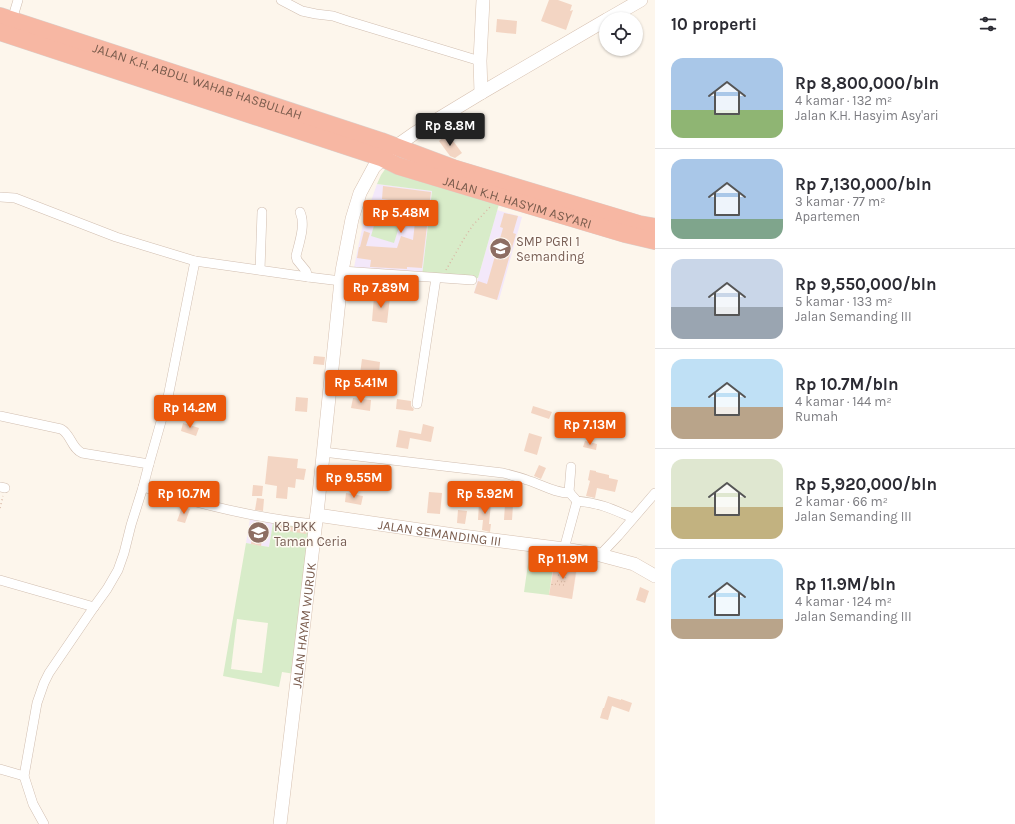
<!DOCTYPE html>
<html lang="id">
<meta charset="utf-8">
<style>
body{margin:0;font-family:Karla,sans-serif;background:#f7f7f7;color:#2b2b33;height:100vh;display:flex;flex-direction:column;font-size:15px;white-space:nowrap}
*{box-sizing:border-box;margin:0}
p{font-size:13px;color:#7c7c81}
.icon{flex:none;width:22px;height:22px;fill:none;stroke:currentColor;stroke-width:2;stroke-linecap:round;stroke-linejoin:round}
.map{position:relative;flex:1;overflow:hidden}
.details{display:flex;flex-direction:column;background:#fff;width:360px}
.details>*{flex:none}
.controls{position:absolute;left:599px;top:12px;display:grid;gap:8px}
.controls a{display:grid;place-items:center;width:44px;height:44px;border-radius:50%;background:#fff;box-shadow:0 1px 3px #0004;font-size:20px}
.price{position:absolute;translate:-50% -34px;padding:0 9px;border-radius:4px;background:#ea580c;color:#fff;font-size:13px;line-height:26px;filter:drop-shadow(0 1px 2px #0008)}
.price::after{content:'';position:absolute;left:50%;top:24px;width:12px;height:9px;margin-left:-6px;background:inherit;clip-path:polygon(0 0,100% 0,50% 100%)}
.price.active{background:#222;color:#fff}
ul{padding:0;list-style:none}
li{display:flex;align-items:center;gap:12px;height:100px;padding:0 16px}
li+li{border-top:1px solid #e1e1e2}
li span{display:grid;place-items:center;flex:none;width:112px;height:80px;border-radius:12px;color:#555}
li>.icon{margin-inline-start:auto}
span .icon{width:48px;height:48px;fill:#fffc;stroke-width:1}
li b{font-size:17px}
h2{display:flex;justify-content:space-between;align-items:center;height:48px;padding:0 16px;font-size:17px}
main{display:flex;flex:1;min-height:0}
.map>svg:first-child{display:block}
</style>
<main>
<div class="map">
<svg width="655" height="824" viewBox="0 0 655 824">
<rect width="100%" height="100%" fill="#fdf6ec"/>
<path fill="#fde8e0" d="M555 554 579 558 572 599 549 595Z"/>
<g fill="#f3e8fa">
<path d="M377 184 432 191 422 276 353 272 363 224Z"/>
<path d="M497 210 522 217 499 300 474 293Z"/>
<path d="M250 519 273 523 269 547 246 543Z"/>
</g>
<g fill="#d8ecc9" fill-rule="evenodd">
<path d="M386 168 499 204 478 278 422 276 432 191 377 184 381 175Z"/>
<path d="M381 201 405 208 394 243 371 236Z"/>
<path d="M273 523 312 529 295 674 282 672 279 687 223 676 246 543 269 547ZM237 619 268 623 262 673 231 669Z"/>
<path d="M530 550 555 554 549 595 524 592Z"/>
</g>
<g fill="#f3d5c3">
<path d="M549 0H558L572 5 570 11 573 10 566 30 541 21Z"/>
<path d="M497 19 517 21 516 34 496 32Z"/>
<path d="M448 134 462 153 455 158 450 156 439 141Z"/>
<path d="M383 186 431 192 422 268 407 267V269L370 267 371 260 357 258 359 247H360L364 231 370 233 366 246 397 248 401 236 413 240 417 204 382 199Z"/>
<path d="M504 213 518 216 513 233 516 234 497 300 474 293 478 281 487 284 503 228 500 227Z"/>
<path d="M374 296 390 297 387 323 372 321Z"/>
<path d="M314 356 325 357 324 365 313 364Z"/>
<path d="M362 359 380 362 379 373 374 372 372 387 356 385 357 374H360Z"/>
<path d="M184 395 201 400 197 413 180 408Z"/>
<path d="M296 397 308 398 307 412 295 411Z"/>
<path d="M353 398 371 400 370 411 351 408Z"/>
<path d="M397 399 411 401V406L414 409 413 411 396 409Z"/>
<path d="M533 406 552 412 549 419 531 413Z"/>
<path d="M588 415 600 417 599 423 587 422Z"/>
<path d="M183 423 199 428 196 436 181 431Z"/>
<path d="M423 424 434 427 431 442 410 438 408 449 396 447 399 430 421 434Z"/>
<path d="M529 433 542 437 537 455 524 451Z"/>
<path d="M585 441 597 444 596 450 583 447Z"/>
<path d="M268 456 298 459 297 468 306 469 304 480 296 479 295 488 288 487 287 499 276 498 277 486 265 484Z"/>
<path d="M539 465 546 468 541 479 534 476Z"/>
<path d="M590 470 596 471V472L609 475V478L618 480 615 492 597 488 595 498 586 496 590 481 588 480Z"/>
<path d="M253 485 263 486 262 496H252Z"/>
<path d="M429 492 442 493 440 514 427 513Z"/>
<path d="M346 493 363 496 361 505 345 502Z"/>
<path d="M501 496 515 498 514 505H513L512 520H504L505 504 500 503Z"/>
<path d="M257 498 264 499 263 511 255 510Z"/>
<path d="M479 502 491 503 489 524H491L490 532 482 530 483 520H478Z"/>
<path d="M182 507 190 509 185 523 177 521Z"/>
<path d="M458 510 467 511 465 524 457 523Z"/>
<path d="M254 525 264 527 261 546 251 544Z"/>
<path d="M278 525 307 529 306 534 277 529Z"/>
<path d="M555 562 577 565 572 599 549 595Z"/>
<path d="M640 587 649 591 645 603 636 600Z"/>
<path d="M608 696 621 700V699L632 703 629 712 612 706 608 720 600 718 603 708H604Z"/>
</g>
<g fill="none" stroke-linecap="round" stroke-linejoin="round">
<defs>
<g id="street">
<path d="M281 0 302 11 316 14 333 16 348 21 480 61"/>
<path d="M12 20 18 0"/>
<path d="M0 197 15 198 116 237 195 261"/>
<path d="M300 212C306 225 299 243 296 256L297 260 306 271 308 277"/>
<path d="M260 270 262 212"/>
<path d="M342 271 472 280"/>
<path d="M417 404 436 278"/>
<path d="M0 416 61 429C71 434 71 448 82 453L149 464"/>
<path d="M323 452 503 473C511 475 519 477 527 480 541 484 554 493 570 493"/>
<path d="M571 467 569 492 577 501C600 503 612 509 633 518"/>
<path d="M0 487 5 488"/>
<path d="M143 487C199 504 257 519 315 524"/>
<path d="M564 549 577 501"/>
<path d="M600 555 618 536 655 493"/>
<path d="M0 580 94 607"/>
<path d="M0 769 24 776"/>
<path d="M44 824 33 804 24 776 37 703 44 683 49 673 94 607 107 589 118 570 124 553 131 525 143 487 149 464 168 397 195 261 308 277 341 281"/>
</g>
<g id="secondary">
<path d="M608 19 641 0"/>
<path d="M481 93 480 61 483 0"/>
<path id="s1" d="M317 515 454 535 564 549 600 555 634 564 655 576"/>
<path id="s2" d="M280 824 318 504 342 271 352 219 360 193 374 167 395 147 415 133 481 93 606 20"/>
</g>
<g id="highway">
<path id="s3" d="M0 16 381 141 453 168 639 224 655 227"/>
<path id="s4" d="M0 32 382 158 398 166 511 200 625 234 655 241"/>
</g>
</defs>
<use href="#street" stroke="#d1beb0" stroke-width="10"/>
<use href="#secondary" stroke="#d6c0b0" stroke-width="14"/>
<use href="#highway" stroke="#dad1cd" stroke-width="18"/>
<g stroke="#d9b8a5" stroke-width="1.5" stroke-dasharray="1 3" stroke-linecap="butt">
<path d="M446 270 465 237 473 225 491 206"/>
<path d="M0 508 3 496"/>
<path d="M560 565 567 566"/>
<path d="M559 570 566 572"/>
<path d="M558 575 565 576"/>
<path d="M557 581 564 582"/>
<path d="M552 585V584L564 585 568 560"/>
</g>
<use href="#street" stroke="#fff" stroke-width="9"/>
<use href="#secondary" stroke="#fff" stroke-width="13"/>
<use href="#highway" stroke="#f7b7a3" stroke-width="17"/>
</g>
<defs>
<symbol id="school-disc" viewBox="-11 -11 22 22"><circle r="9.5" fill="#8d6e63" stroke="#fffaf3"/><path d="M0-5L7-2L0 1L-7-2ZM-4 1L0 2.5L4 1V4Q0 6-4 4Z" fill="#fff"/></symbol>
</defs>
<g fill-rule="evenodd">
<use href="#school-disc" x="488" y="236" width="25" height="25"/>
<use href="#school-disc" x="246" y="520" width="25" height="25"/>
</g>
<g text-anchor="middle" stroke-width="3" stroke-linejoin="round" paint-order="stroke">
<g font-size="13" fill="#7a5c4d" stroke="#fffaf3">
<text dy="5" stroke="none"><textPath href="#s3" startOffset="208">JALAN K.H. ABDUL WAHAB HASBULLAH</textPath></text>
<text dy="5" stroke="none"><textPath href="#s4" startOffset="545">JALAN K.H. HASYIM ASY'ARI</textPath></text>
<text dy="5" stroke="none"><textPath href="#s1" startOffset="124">JALAN SEMANDING III</textPath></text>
<text dy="5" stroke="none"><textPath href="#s2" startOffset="200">JALAN HAYAM WURUK</textPath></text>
</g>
<g font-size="13" fill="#785e54" stroke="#fffaf3" text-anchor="start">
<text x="516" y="246">SMP PGRI 1<tspan x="516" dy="15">Semanding</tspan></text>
<text x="274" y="531">KB PKK<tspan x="274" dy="15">Taman Ceria</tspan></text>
</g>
</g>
</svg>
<div class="controls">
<a><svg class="icon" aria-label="locate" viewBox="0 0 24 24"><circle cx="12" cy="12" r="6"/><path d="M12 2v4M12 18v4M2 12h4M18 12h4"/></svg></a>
</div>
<b class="price active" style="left:450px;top:147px">Rp 8.8M</b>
<b class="price" style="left:401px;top:234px">Rp 5.48M</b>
<b class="price" style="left:381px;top:309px">Rp 7.89M</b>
<b class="price" style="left:361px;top:404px">Rp 5.41M</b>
<b class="price" style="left:190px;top:429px">Rp 14.2M</b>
<b class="price" style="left:590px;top:446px">Rp 7.13M</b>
<b class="price" style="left:354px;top:499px">Rp 9.55M</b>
<b class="price" style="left:184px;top:515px">Rp 10.7M</b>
<b class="price" style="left:485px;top:515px">Rp 5.92M</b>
<b class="price" style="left:563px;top:580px">Rp 11.9M</b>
</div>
<section class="details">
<h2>10 properti<svg class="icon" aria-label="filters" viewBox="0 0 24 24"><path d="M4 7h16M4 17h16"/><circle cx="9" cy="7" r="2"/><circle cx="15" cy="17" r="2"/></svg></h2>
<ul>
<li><span style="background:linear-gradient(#a9c7e8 65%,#8fb573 0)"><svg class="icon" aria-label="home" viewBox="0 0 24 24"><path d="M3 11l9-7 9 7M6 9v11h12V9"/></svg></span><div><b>Rp 8,800,000/bln</b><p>4 kamar · 132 m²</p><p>Jalan K.H. Hasyim Asy'ari</p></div></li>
<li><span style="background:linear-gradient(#a9c7e8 75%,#7fa58c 0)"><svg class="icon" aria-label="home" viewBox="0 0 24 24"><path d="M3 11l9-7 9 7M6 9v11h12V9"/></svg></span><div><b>Rp 7,130,000/bln</b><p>3 kamar · 77 m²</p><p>Apartemen</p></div></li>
<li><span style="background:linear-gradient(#c9d6e8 60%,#9aa5b1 0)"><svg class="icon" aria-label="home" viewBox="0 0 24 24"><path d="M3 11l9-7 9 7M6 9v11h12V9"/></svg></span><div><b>Rp 9,550,000/bln</b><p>5 kamar · 133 m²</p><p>Jalan Semanding III</p></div></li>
<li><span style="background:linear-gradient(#bfe0f5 60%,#b9a48a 0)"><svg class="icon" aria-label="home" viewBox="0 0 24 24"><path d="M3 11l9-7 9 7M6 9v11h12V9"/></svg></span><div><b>Rp 10.7M/bln</b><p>4 kamar · 144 m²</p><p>Rumah</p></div></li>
<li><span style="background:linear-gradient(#dfe7d0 60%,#c2b280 0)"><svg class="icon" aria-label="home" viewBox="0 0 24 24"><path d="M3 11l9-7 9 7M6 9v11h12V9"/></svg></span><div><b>Rp 5,920,000/bln</b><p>2 kamar · 66 m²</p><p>Jalan Semanding III</p></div></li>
<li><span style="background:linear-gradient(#bfe0f5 75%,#b9a48a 0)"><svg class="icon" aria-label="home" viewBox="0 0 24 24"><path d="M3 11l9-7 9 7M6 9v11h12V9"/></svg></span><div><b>Rp 11.9M/bln</b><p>4 kamar · 124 m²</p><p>Jalan Semanding III</p></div></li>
</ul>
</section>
</main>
